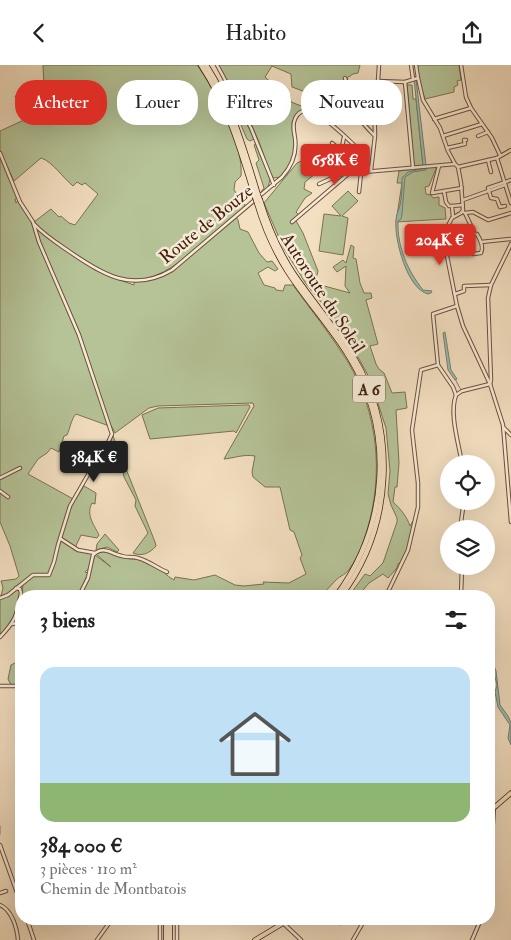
<!DOCTYPE html>
<html lang="fr">
<meta charset="utf-8">
<style>
body{margin:0;font-family:"IM FELL Double Pica",serif;background:#f2f2f2;color:#222;height:100vh;display:flex;flex-direction:column;font-size:19px;white-space:nowrap}
*{box-sizing:border-box;margin:0}
p{font-size:16px;color:#767676}
.icon{flex:none;width:28px;height:28px;fill:none;stroke:currentColor;stroke-width:2;stroke-linecap:round;stroke-linejoin:round}
.map{position:relative;flex:1;overflow:hidden}
.side{position:absolute;left:15px;top:525px;width:480px;height:335px;display:flex;flex-direction:column;background:#fff;border-radius:20px;box-shadow:0 5px 20px #0002}
.side>*{flex:none}
.top-card{position:absolute;left:15px;top:15px;width:481px;height:45px;display:flex;gap:10px}
.fabs{position:absolute;left:440px;top:390px;display:grid;gap:10px}
.fabs a{display:grid;place-items:center;width:55px;height:55px;border-radius:50%;background:#fff;box-shadow:0 5px 20px #0002;font-size:25px}
.price{position:absolute;translate:-50% -42px;padding:0 11px;border-radius:5px;background:#d93025;color:#fff;font-size:16px;line-height:32px;filter:drop-shadow(0 1px 2px #0008)}
.price::after{content:'';position:absolute;left:50%;top:30px;width:15px;height:11px;margin-left:-8px;background:inherit;clip-path:polygon(0 0,100% 0,50% 100%)}
.price.active{background:#222;color:#fff}
ul{padding:0;list-style:none}
li{display:grid;align-content:center;gap:10px;height:265px;padding:0 25px}
li+li{border-top:1px solid #e0e0e0}
li span{display:grid;place-items:center;height:155px;border-radius:15px;color:#555}
li>.icon{margin-inline-start:auto}
span .icon{width:90px;height:90px;fill:#fffc;stroke-width:1}
li b{font-size:21px}
h2{display:flex;justify-content:space-between;align-items:center;height:60px;padding:0 25px;font-size:21px}
.pill{padding:0 18px;border-radius:20px;background:#fff;box-shadow:0 5px 20px #0002;font-size:18px;line-height:45px}
.pill.active{background:#d93025;color:#fff}
header{display:flex;justify-content:space-between;align-items:center;height:65px;padding:0 25px;background:#fff;font-size:22px;font-weight:600}
.map>svg:first-child{display:block}
</style>
<header><svg class="icon" aria-label="back" viewBox="0 0 24 24"><path d="M15 5l-7 7 7 7"/></svg>Habito<svg class="icon" aria-label="share" viewBox="0 0 24 24"><path d="M12 15V3M7 8l5-5 5 5M5 13v7h14v-7"/></svg></header>
<div class="map">
<svg width="511" height="875" viewBox="0 0 511 875">
<rect width="100%" height="100%" fill="#f3dfc1"/>
<filter id="stains"><feTurbulence type="fractalNoise" baseFrequency=".004" numOctaves="4"/><feColorMatrix values="0 0 0 0 .2 0 0 0 0 .09 0 0 0 0 .02 0 0 0 .5 -.17"/></filter>
<radialGradient id="worn" r=".72"><stop offset=".6" stop-color="#630" stop-opacity="0"/><stop offset="1" stop-color="#630" stop-opacity=".3"/></radialGradient>
<g fill="#b5c397" stroke="#7a7252">
<path d="M43 0H197C215 25 244 80 241 111L235 117 234 125 245 140 244 143C229 155 214 167 200 180 176 200 153 221 119 213 105 209 94 200 82 193 65 182 47 172 34 157L51 144 59 152 61 151 69 158 75 160 98 129 85 118 82 120 77 117 73 121C64 114 52 96 41 93L14 116 0 86V66L24 55 15 31 44 23Z"/>
<path d="M218 0H360L358 8 353 9 347 13 349 18 355 21 346 29 344 25H340L332 29 323 25 319 32 292 22 291 9 272 1 265 12 277 23V26L283 30H290L291 37 304 42 295 51 293 56 295 79 292 95 281 112 273 113C267 102 264 89 259 77 248 50 233 25 218 0Z"/>
<path d="M416 0H459L461 15 457 16 458 20 454 22V27L425 34 418 13Z"/>
<path d="M407 20H412L413 34H416L423 101H414Z"/>
<path d="M234 37 239 41 254 74 250 76 247 74 232 39Z"/>
<path d="M256 79 270 114 268 123 262 128 261 127 264 123 256 98 259 95 254 80Z"/>
<path d="M325 85 338 95 335 101 323 96 321 102 323 105 318 111 315 109 305 117 304 124 312 128 305 133 296 147 299 150 295 154 303 168 318 206 316 214 317 219 350 228 345 221 346 201 337 207 333 202 343 195 346 198 351 180 354 182 353 193 356 194 360 218 364 228H371L372 233 366 235 378 279 370 281 376 299 379 304 384 308 392 328 405 327 407 343 396 345 399 398 397 422H395L393 437C401 444 407 452 410 461L413 456 415 457C412 470 410 492 398 499L397 503 388 513 383 509 369 518 358 531H349L365 509 370 511 383 498 397 457V453L391 440 388 429 390 406 386 363 370 314 341 261 306 219 283 182 264 138 297 98Z"/>
<path d="M0 90 17 133 15 134 16 138 18 135 39 166 95 205 108 211 134 220V217L157 213 170 207 236 152 238 155 240 164 248 167 259 188 267 197 272 196 278 204 275 206 268 202 258 208 264 220 275 223 276 225 283 226 285 220H293C311 245 331 270 348 297 378 348 384 409 367 465 363 478 358 492 350 503 346 510 341 510 336 515 331 520 326 526 321 531H80L88 516 95 490 111 502 96 489C108 483 112 490 123 493 135 495 143 493 155 500 162 504 166 511 174 515L175 512 194 515 215 510 235 520 244 521 264 519 263 517 289 518 306 509 300 493 302 490 294 467 290 465 280 422H265L253 412 252 407 255 391C243 389 235 393 224 394L254 341 253 338 158 341 149 343 115 368 112 362 76 349C71 354 70 364 67 370L64 371 59 387 51 383 47 388 38 394 28 409 75 435 84 421 96 428 95 439 92 438C86 450 93 458 99 470L97 473 81 470 74 485 92 489 89 503 85 507 88 508 78 531H22L23 519 20 518 7 529 1 531 3 523 1 516 16 514 19 511 10 481 0 457Z"/>
<path d="M437 101 429 121 425 122 426 129 431 130 433 133 439 132V140L445 143 446 154 396 157 402 118H397L399 106Z"/>
<path d="M348 126 358 136 342 151 348 153 343 190 319 186 324 149 341 151 332 141Z"/>
<path d="M245 340H249L250 342 236 368 234 366 150 374 142 350 158 343Z"/>
<path d="M113 371 155 477 156 481C150 488 142 492 133 488L148 468 135 441 136 435 124 412 123 406 111 375Z"/>
<path d="M105 469 119 485 117 487 107 482 96 485 97 479Z"/>
<path d="M16 524 20 526C19 546 12 555 0 570V534L6 532Z"/>
<path d="M17 597H21V621L11 620 8 614 11 600Z"/>
</g>
<g fill="#9bbdb0" stroke="#777f6f">
<path d="M414 14H416L426 100 423 101Z"/>
<path d="M426 103V105L413 107 405 112 402 149 401 154 398 156C397 182 408 206 423 225L432 226 431 228 428 229C407 224 394 174 396 155 396 150 399 145 400 140 402 131 402 122 402 113L408 107Z"/>
<path d="M445 267 451 305 457 314 455 315 448 305 443 268Z"/>
<path d="M489 588 496 606 500 640 508 651 511 658V680L508 673 510 660 498 642 495 627 497 620Z"/>
</g>
<g fill="none" stroke-linecap="round" stroke-linejoin="round">
<g stroke="#777f6f" stroke-width="1">
<path d="M455 314 461 325"/>
<path d="M0 761V769"/>
</g>
<defs>
<g id="minor">
<path d="M217 0 251 63 274 120"/>
<path d="M411 0 413 14"/>
<path d="M416 0 418 13 423 35 440 63 448 86 455 99 458 102 461 118 463 145 461 148 452 153 445 166 444 170 446 186 457 241 463 261 490 319 503 360 511 457"/>
<path d="M461 0 466 32 471 43 492 73 500 90"/>
<path d="M345 13C348 21 346 25 348 33 352 46 364 60 374 70"/>
<path d="M378 16 405 17 418 13"/>
<path d="M405 17 413 103"/>
<path d="M434 54 471 43"/>
<path d="M443 71 482 59"/>
<path d="M478 71 488 67"/>
<path d="M332 78 339 84 342 82 344 72"/>
<path d="M447 83 465 79 464 75H466"/>
<path d="M0 88 20 137 33 157 39 177 79 270 112 369 103 388 93 401 70 441 58 480 54 497 49 510H33L8 530 0 533"/>
<path d="M497 93 511 138"/>
<path d="M488 95 491 107"/>
<path d="M439 101 432 128 444 126 446 137 449 141H452"/>
<path d="M458 102 497 93 511 85"/>
<path d="M371 105 375 71 374 27 378 16 379 0"/>
<path d="M319 119 341 109 455 99"/>
<path d="M444 126 462 123"/>
<path d="M359 127 361 108"/>
<path d="M463 135 505 120"/>
<path d="M505 141 500 142 497 134 491 133 488 123 511 115"/>
<path d="M463 147 465 148 475 169H477C480 174 484 182 481 188L473 189 469 170 475 169"/>
<path d="M465 148 473 147 488 155 511 148"/>
<path d="M453 152 452 141 463 140"/>
<path d="M292 157 347 110"/>
<path d="M34 159C44 170 57 178 70 187 103 210 133 228 172 205L282 112C292 101 297 88 295 73 294 67 292 60 295 54 297 48 304 44 310 45 319 47 346 72 353 79 360 86 365 96 371 105"/>
<path d="M481 177 511 174"/>
<path d="M455 229 464 226V221L491 220"/>
<path d="M490 319 491 315 488 233 491 220 511 179"/>
<path d="M456 330 453 322 438 300 433 249 457 241"/>
<path d="M456 330C449 349 459 379 462 399"/>
<path d="M456 330 462 326 490 319"/>
<path d="M504 363 511 370"/>
<path d="M0 413 20 403"/>
<path d="M0 426 8 432"/>
<path d="M460 464 464 436"/>
<path d="M61 474 78 485 95 488"/>
<path d="M79 531 88 513 93 490C104 480 111 489 122 491 127 493 133 491 138 493 149 496 157 503 167 507"/>
<path d="M386 531 408 485 418 442V418L412 365 421 305 438 300"/>
<path d="M461 531 462 501"/>
<path d="M12 559 21 557"/>
<path d="M0 572C16 556 17 549 21 528L20 524 16 523"/>
<path d="M0 621H21"/>
<path d="M0 780 21 839"/>
<path d="M489 817 494 742"/>
<path d="M0 828 6 826"/>
<path d="M0 840C12 845 17 863 18 875"/>
<path d="M27 854 34 875"/>
<path d="M160 854V875"/>
<path d="M177 854V875"/>
<path d="M339 854 340 858"/>
<path d="M283 858 301 875"/>
<path d="M97 875 112 854"/>
<path d="M353 875 365 854"/>
<path d="M472 875 481 854"/>
</g>
<g id="major">
<path d="M489 745 496 741 511 728"/>
<path d="M255 875 290 854"/>
</g>
<g id="highway">
<path d="M201 0C228 41 241 86 255 132"/>
<path d="M206 0C232 40 244 84 258 130"/>
<path d="M260 135C268 161 278 185 293 208 312 236 335 262 353 291 398 365 393 462 341 531"/>
<path d="M257 138C264 162 274 185 288 207 306 235 330 261 348 290 395 365 389 460 336 531"/>
<path d="M170 854V875"/>
<path d="M166 875V854"/>
</g>
</defs>
<use href="#minor" stroke="#6d513b" stroke-width="4.5"/>
<use href="#major" stroke="#40220e" stroke-width="5.5"/>
<use href="#highway" stroke="#40220e" stroke-width="6"/>
<use href="#minor" stroke="#f7ead7" stroke-width="2.5"/>
<use href="#major" stroke="#f3dfc1" stroke-width="4"/>
<use href="#highway" stroke="#f3dfc1" stroke-width="4.5"/>
<defs>
<g id="highway-bridge">
<path d="M258 130 260 135"/>
<path d="M255 132 257 138"/>
</g>
</defs>
<use href="#highway-bridge" stroke="#40220e" stroke-width="6" stroke-linecap="butt"/>
<use href="#highway-bridge" stroke="#f3dfc1" stroke-width="4.5"/>
</g>
<g text-anchor="middle" stroke-width="5" stroke-linejoin="round" paint-order="stroke">
<rect fill="#f7ead7" stroke="#775e4a" stroke-width="1" x="353" y="310.5" width="32" height="27" rx="4"/>
<g font-size="16" font-weight="bold" fill="#40220e">
<text x="369" y="330">A 6</text>
</g>
<g font-size="18" fill="#40220e" stroke="#f7ead7">
<text transform="translate(206 159) rotate(-39)" y="6">Route de Bouze</text>
<text transform="translate(323 228) rotate(57)" y="6">Autoroute du Soleil</text>
</g>
</g>
<rect width="100%" height="100%" filter="url(#stains)"/>
<rect width="100%" height="100%" fill="url(#worn)"/>
</svg>
<div class="fabs">
<a><svg class="icon" aria-label="locate" viewBox="0 0 24 24"><circle cx="12" cy="12" r="6"/><path d="M12 2v4M12 18v4M2 12h4M18 12h4"/></svg></a>
<a><svg class="icon" aria-label="layers" viewBox="0 0 24 24"><path d="M12 4l9 5-9 5-9-5zM3 14l9 5 9-5"/></svg></a>
</div>
<b class="price" style="left:335px;top:121px">658K €</b>
<b class="price" style="left:440px;top:201px">204K €</b>
<b class="price active" style="left:94px;top:418px">384K €</b>
<div class="top-card">
<a class="pill active">Acheter</a>
<a class="pill">Louer</a>
<a class="pill">Filtres</a>
<a class="pill">Nouveau</a>
</div>
<section class="side">
<h2>3 biens<svg class="icon" aria-label="filters" viewBox="0 0 24 24"><path d="M4 7h16M4 17h16"/><circle cx="9" cy="7" r="2"/><circle cx="15" cy="17" r="2"/></svg></h2>
<ul>
<li><span style="background:linear-gradient(#bfe0f5 75%,#8fb573 0)"><svg class="icon" aria-label="home" viewBox="0 0 24 24"><path d="M3 11l9-7 9 7M6 9v11h12V9"/></svg></span><div><b>384 000 €</b><p>3 pièces · 110 m²</p><p>Chemin de Montbatois</p></div></li>
</ul>
</section>
</div>
